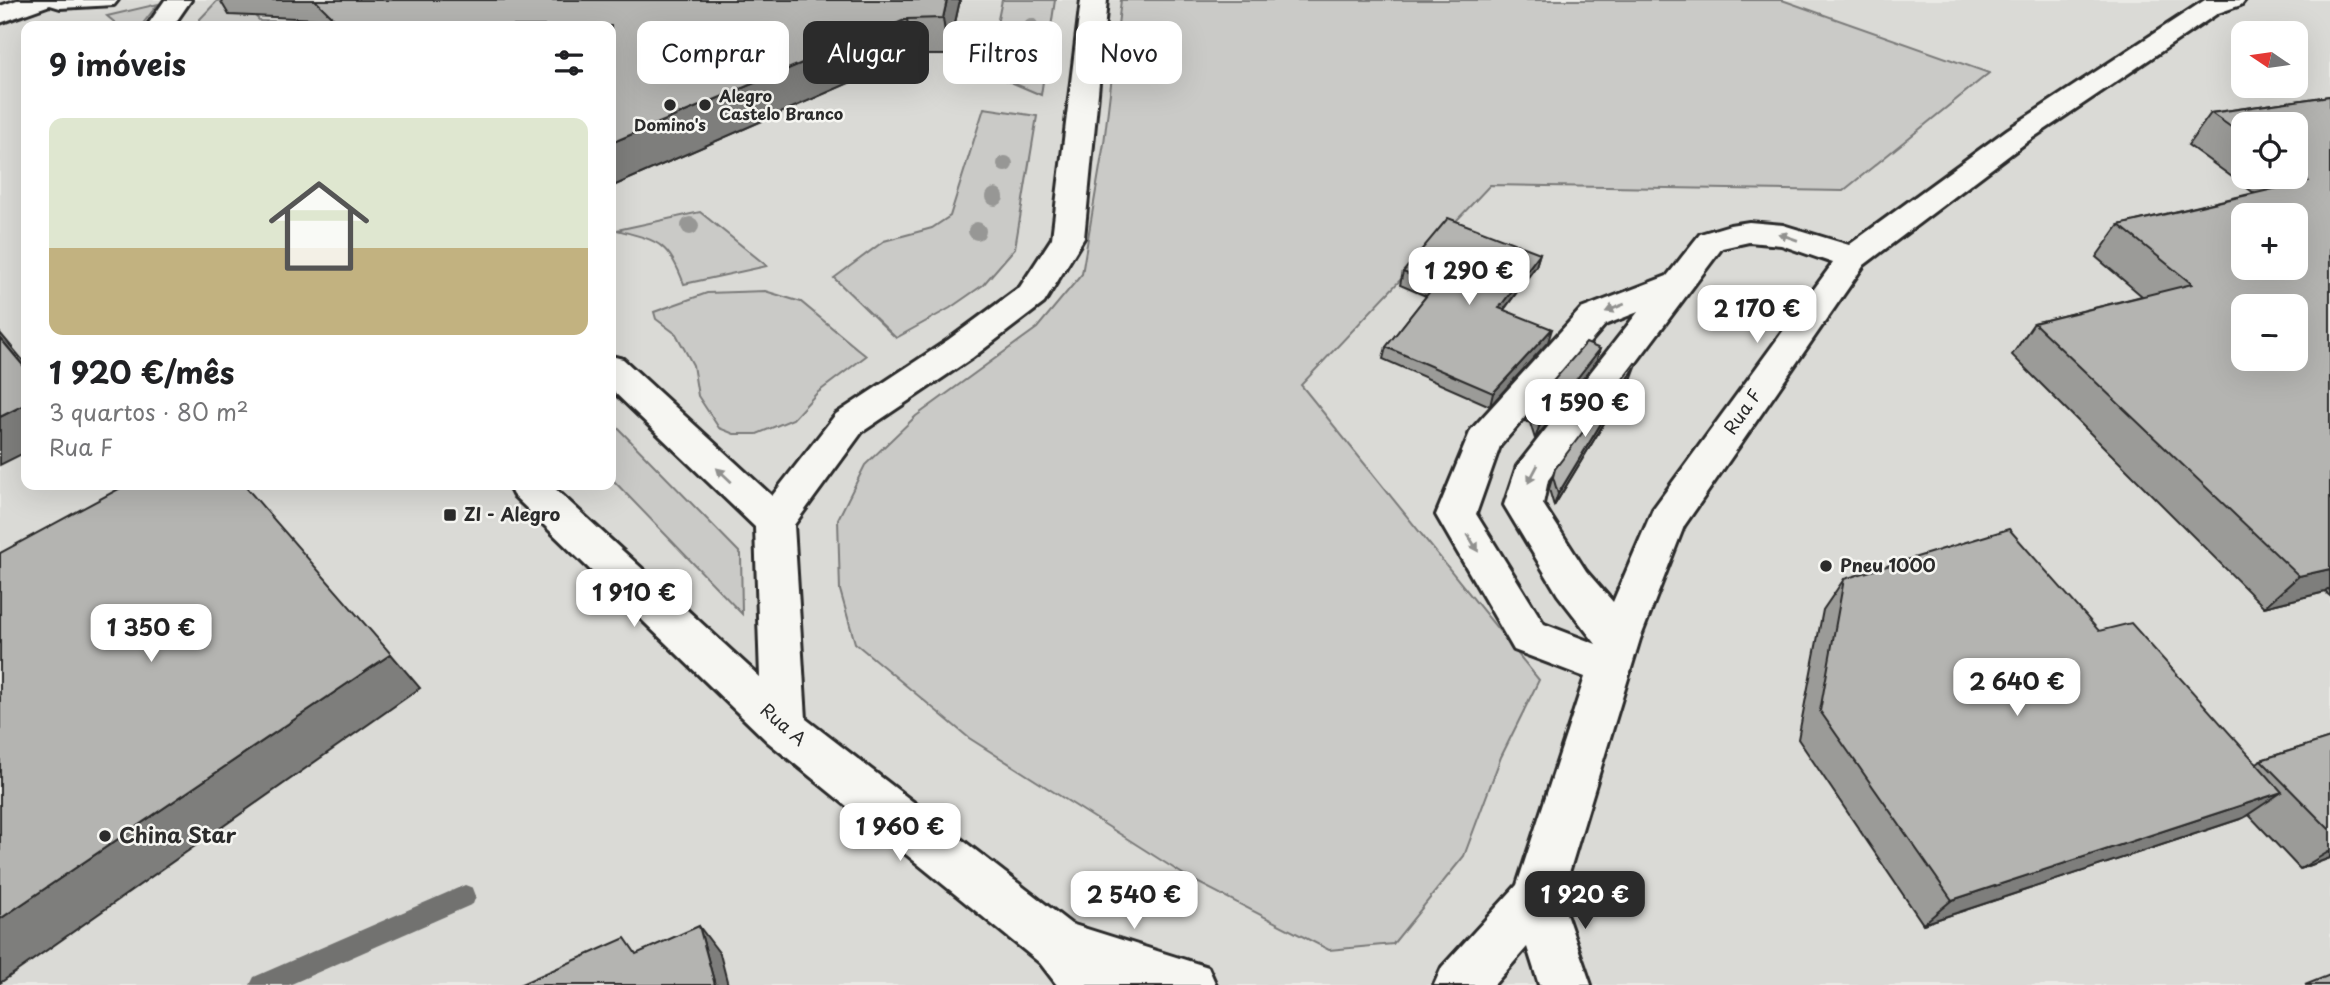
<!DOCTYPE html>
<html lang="pt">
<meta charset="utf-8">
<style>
body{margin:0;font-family:"Playpen Sans",sans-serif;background:#f6f6f6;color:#202124;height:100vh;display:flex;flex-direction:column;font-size:26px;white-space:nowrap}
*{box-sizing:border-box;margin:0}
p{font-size:23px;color:#757577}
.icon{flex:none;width:38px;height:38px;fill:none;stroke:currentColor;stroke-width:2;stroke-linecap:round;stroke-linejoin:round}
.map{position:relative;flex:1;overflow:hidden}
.panel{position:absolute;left:21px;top:21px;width:595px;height:469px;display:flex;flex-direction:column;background:#fff;border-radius:14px;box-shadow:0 7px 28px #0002}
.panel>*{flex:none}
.banner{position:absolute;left:637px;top:21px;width:665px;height:63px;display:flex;gap:14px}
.needle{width:46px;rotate:283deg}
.controls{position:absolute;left:2231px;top:21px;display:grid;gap:14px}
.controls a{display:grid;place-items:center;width:77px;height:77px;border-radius:14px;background:#fff;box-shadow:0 7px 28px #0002;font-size:35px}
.price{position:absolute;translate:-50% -60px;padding:0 16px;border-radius:14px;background:#fff;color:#222;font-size:23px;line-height:46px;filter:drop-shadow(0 2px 4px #0008)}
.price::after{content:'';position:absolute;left:50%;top:42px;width:21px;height:16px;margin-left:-10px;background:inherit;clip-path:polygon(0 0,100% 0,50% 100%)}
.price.current{background:#2b2b2b;color:#fff}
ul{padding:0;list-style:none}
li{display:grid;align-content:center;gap:14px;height:371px;padding:0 28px}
li span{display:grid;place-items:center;height:217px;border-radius:14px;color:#555}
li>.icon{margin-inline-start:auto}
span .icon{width:126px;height:126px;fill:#fffc;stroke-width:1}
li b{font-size:30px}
h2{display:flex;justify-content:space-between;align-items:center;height:84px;padding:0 28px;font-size:30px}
.chip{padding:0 24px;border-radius:14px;background:#fff;box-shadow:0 7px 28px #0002;font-size:24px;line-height:63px}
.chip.current{background:#2b2b2b;color:#fff}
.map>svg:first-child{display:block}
</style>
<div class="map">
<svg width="2330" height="985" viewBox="0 0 2330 985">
<rect width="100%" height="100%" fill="#eaeae6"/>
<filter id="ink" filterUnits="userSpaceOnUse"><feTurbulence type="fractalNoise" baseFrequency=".0143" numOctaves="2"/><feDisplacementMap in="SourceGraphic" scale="14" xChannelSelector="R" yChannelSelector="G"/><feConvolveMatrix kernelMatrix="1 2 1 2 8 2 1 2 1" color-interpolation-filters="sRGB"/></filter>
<g filter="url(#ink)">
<path fill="#dadad6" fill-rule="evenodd" d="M0 0H2330V985H0ZM26 26H611V485H26ZM2244 33H2296V86H2244ZM2244 124H2296V177H2244ZM2244 215H2296V268H2244ZM2244 306H2296V359H2244Z"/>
<g fill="#cacac7" stroke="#7a7a79" stroke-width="2">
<path d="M218 0H240L260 21 347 23 351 26H198L200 19Z"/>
<path d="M1002 0H1055L1041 95 987 72Z"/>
<path d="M1121 0H1782L1989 73 1843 191 1490 185 1301 385 1539 680 1501 757 1464 856 1393 944 1329 950 1189 878 969 738 855 643 840 590 838 519 865 465 916 416 1037 328 1082 274 1104 143Z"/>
<path d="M158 4 141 26H119L107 16Z"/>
<path d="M984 108 1037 116 1015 248 983 285 950 308 896 338 834 278 884 241 932 228 950 216Z"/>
<path d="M700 212 767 266 684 284C668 242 659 241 617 230Z"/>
<path d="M765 291 801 302 866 356 817 393 793 419 757 434H734L719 428 698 396 693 365 676 334 656 319 654 312 707 293Z"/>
<path d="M611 421 741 554 742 614 611 478Z"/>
</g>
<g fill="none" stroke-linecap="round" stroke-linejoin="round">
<path fill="#727270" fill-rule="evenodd" d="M465 885 473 888 476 896 473 904 289 985H250L254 977Z"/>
<defs>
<g id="minor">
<path d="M17 0H118L114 5 60 8 50 5 0 23V6Z"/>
<path d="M165 0H191L173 26H147Z"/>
<path d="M1081 0H1107L1084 238 1044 303 972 358 862 432 794 525 806 719 1071 924 1208 967 1216 985H1057L1040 963 768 742 513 495 508 485H551L760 677 755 527 611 389V356L623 359 772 496 836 414 948 340 1020 287 1052 238Z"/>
<path d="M2205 0H2245L2241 5 2218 13 2028 141 1864 265 1684 526 1640 639 1561 899 1591 985H1539L1527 947 1494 985H1434L1442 967 1517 885 1585 677 1514 650 1436 515 1471 430 1581 309 1667 276 1700 234 1730 225 1749 222 1783 225 1849 245 2008 129ZM1749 242 1781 245 1833 263 1653 509 1613 602 1586 571 1543 504 1548 480 1722 248ZM1638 312 1517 466 1504 505 1558 595 1596 644 1544 624 1476 514 1500 446 1605 325Z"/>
</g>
</defs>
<use href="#minor" stroke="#2b2b2b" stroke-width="6"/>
<use href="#minor" fill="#f6f6f2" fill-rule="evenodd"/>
</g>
<g fill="#979795">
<circle cx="1031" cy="25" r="7"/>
<circle cx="1018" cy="63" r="8"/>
<circle cx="1005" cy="164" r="8"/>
<circle cx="995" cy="197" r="9"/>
<circle cx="690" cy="226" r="9"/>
<circle cx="977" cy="231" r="9"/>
</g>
<g fill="#9b9b98" stroke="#2b2b2b" stroke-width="2" fill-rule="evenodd">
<path d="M220 0H960L948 55H913L611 187V26H324L317 19 229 15Z"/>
<path d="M2330 96V596L2325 592 2264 607 2012 355 2034 323 2142 296 2096 257 2119 225 2254 193 2188 145 2211 113ZM2244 124H2296V177H2244Z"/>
<path d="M1540 253 1536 266 1504 310 1548 342 1490 406 1383 359 1386 347 1426 296 1400 285 1403 272Z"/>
<path d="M1596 362 1535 439 1530 423 1525 421 1529 409Z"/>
<path d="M1632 377 1554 506 1549 489 1555 469Z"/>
<path d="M1844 579 2099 631 2257 763 2261 760 2330 738V858L2300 869 2249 815 2243 818 1923 924 1798 739 1823 610Z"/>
</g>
<g fill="#7e7e7c" stroke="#2b2b2b" stroke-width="2">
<path d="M947 0H960L948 55 943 18Z"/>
<path d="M907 19 913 55 611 187V143Z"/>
<path d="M1540 253 1536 266 1496 320 1499 308Z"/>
<path d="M1552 329 1548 342 1490 406 1493 393Z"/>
<path d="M0 333 26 364V369L0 338Z"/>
<path d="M1600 349 1596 362 1535 439 1539 427Z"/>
<path d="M1637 364 1632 377 1554 506 1558 494Z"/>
<path d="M26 404V452L0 465V417Z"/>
<path d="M2330 569V588L2325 592 2264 607 2299 576Z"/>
<path d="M391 654 420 688 0 983V919Z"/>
<path d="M2282 792 2243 818 1923 924 1952 900Z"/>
<path d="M2330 851V858L2300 869Z"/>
<path d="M699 926 720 954 728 985H715Z"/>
</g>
<g fill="#b4b4b1" stroke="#2b2b2b" stroke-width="2" fill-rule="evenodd">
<path d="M315 0H947L943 18 907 19 611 143V26H341Z"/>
<path d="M2330 96V569L2299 576 2034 323 2192 284 2119 225 2308 181 2296 173V124H2244V136L2211 113ZM2244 215H2296V268H2244ZM2244 306H2296V359H2244Z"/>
<path d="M1448 218 1540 253 1499 308 1552 329 1493 393 1386 347 1435 285 1403 272Z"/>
<path d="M0 338 26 369V404L0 417Z"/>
<path d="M1586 343 1600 349 1539 427 1535 411 1529 409Z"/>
<path d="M1635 363 1637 364 1558 494 1553 477 1555 469Z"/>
<path d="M126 485H244L391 654 0 919V553Z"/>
<path d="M2009 529 2099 631 2131 623 2282 792 1952 900 1820 711 1844 579Z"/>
<path d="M2330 738V830L2261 760Z"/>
<path d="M699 926 715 985H519L625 938 636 954Z"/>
<path d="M2330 975V985H2305Z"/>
</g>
<defs><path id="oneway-solid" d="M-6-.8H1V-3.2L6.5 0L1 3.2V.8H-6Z" transform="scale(1.75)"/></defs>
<g fill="#90908e">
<use href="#oneway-solid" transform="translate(1788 237) rotate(-161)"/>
<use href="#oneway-solid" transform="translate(1615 308) rotate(158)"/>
<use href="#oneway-solid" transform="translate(1533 474) rotate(118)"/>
<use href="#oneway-solid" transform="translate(724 475) rotate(-137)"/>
<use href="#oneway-solid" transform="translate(1473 543) rotate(59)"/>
</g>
</g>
<g fill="#2b2b2b" stroke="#f6f6f2" stroke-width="2.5">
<circle cx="670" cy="105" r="7"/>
<circle cx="705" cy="105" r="7"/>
<rect x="443" y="508" width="14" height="14" rx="3.5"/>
<circle cx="1826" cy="566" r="7"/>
<circle cx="105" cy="836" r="7"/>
</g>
<g text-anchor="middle" stroke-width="5" stroke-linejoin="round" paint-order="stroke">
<g font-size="16" font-weight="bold" fill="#2b2b2b" stroke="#f6f6f2" text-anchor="start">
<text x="719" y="102">Alegro<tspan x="719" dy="18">Castelo Branco</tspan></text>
<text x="670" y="131" text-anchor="middle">Domino's</text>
</g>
<g font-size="18" fill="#2b2b2b" stroke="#f6f6f2">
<text transform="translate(1743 412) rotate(-55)" y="6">Rua F</text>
<text transform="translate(783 725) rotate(41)" y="6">Rua A</text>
</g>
<g font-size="18" font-weight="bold" fill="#2b2b2b" stroke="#f6f6f2" text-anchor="start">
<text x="464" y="521">ZI - Alegro</text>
<text x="1840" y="572">Pneu 1000</text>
</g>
<g font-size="21" font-weight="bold" fill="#2b2b2b" stroke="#f6f6f2" text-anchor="start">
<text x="119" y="843">China Star</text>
</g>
</g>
</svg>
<div class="controls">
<a><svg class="needle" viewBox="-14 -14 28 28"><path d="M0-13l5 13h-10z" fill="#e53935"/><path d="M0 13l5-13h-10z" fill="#757577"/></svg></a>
<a><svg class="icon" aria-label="locate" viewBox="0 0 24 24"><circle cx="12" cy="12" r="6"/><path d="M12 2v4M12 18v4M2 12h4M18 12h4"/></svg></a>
<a>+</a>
<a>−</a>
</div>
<b class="price" style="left:1469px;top:307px">1 290 €</b>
<b class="price" style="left:1757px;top:345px">2 170 €</b>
<b class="price" style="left:1585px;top:439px">1 590 €</b>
<b class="price" style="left:634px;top:629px">1 910 €</b>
<b class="price" style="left:151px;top:664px">1 350 €</b>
<b class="price" style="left:2017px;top:718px">2 640 €</b>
<b class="price" style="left:900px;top:863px">1 960 €</b>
<b class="price" style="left:1134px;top:931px">2 540 €</b>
<b class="price current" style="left:1585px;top:931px">1 920 €</b>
<div class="banner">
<a class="chip">Comprar</a>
<a class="chip current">Alugar</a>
<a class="chip">Filtros</a>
<a class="chip">Novo</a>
</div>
<section class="panel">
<h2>9 imóveis<svg class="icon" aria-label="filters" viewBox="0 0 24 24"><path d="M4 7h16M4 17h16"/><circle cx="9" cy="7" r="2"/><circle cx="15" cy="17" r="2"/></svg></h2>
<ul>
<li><span style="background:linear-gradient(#dfe7d0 60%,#c2b280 0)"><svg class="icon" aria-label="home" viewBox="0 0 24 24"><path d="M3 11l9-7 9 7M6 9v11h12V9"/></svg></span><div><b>1 920 €/mês</b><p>3 quartos · 80 m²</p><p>Rua F</p></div></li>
</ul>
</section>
</div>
